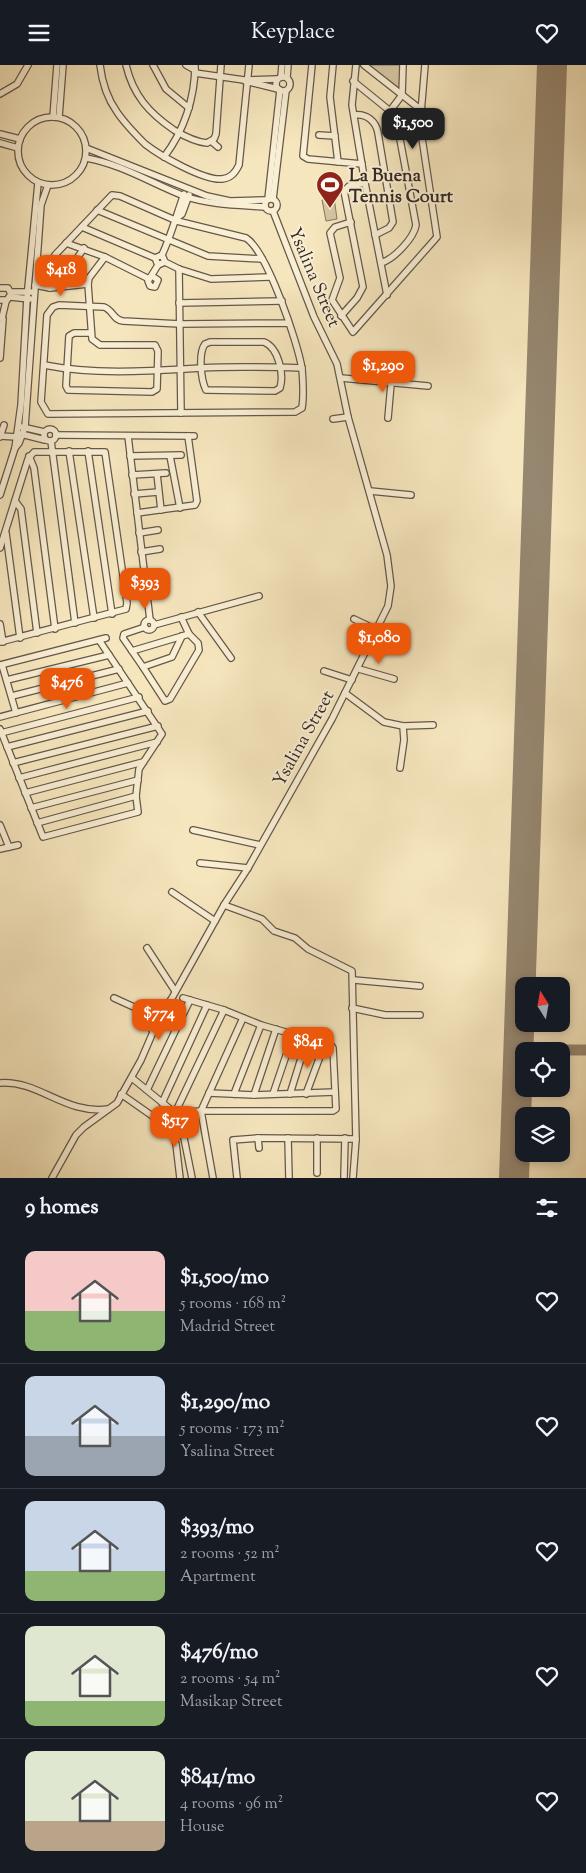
<!DOCTYPE html>
<meta charset="utf-8">
<style>
body{margin:0;font-family:"Sorts Mill Goudy",serif;background:#20242c;color:#f1f3f6;height:100vh;display:flex;flex-direction:column;font-size:19px;white-space:nowrap}
*{box-sizing:border-box;margin:0}
p{font-size:16px;color:#9ea1a6}
.icon{flex:none;width:28px;height:28px;fill:none;stroke:currentColor;stroke-width:2;stroke-linecap:round;stroke-linejoin:round}
.map{position:relative;height:1113px;overflow:hidden}
.sheet{display:flex;flex-direction:column;background:#171b24;flex:1}
.sheet>*{flex:none}
.needle{width:32px;rotate:349deg}
.buttons{position:absolute;left:515px;top:912px;display:grid;gap:10px}
.buttons a{display:grid;place-items:center;width:55px;height:55px;border-radius:10px;background:#171b24;box-shadow:0 2px 8px #0003;font-size:25px}
.price{position:absolute;translate:-50% -42px;padding:0 11px;border-radius:10px;background:#ea580c;color:#fff;font-size:16px;line-height:32px;filter:drop-shadow(0 1px 2px #0008)}
.price::after{content:'';position:absolute;left:50%;top:30px;width:15px;height:11px;margin-left:-8px;background:inherit;clip-path:polygon(0 0,100% 0,50% 100%)}
.price.selected{background:#222;color:#fff}
ul{padding:0;list-style:none}
li{display:flex;align-items:center;gap:15px;height:125px;padding:0 25px}
li+li{border-top:1px solid #363941}
li span{display:grid;place-items:center;flex:none;width:140px;height:100px;border-radius:10px;color:#555}
li>.icon{margin-inline-start:auto}
span .icon{width:60px;height:60px;fill:#fffc;stroke-width:1}
li b{font-size:21px}
h2{display:flex;justify-content:space-between;align-items:center;height:60px;padding:0 25px;font-size:21px}
header{display:flex;justify-content:space-between;align-items:center;height:65px;padding:0 25px;background:#171b24;font-size:22px;font-weight:600}
.map>svg:first-child{display:block}
</style>
<header><svg class="icon" aria-label="menu" viewBox="0 0 24 24"><path d="M4 6h16M4 12h16M4 18h16"/></svg>Keyplace<svg class="icon" aria-label="heart" viewBox="0 0 24 24"><path d="M12 20l-8-8c-3-5 5-10 8-4 3-6 11-1 8 4z"/></svg></header>
<div class="map">
<svg width="586" height="1113" viewBox="0 0 586 1113">
<rect width="100%" height="100%" fill="#f6e6be"/>
<filter id="stains"><feTurbulence type="fractalNoise" baseFrequency=".004" numOctaves="4"/><feColorMatrix values="0 0 0 0 .2 0 0 0 0 .09 0 0 0 0 .02 0 0 0 .5 -.17"/></filter>
<radialGradient id="worn" r=".72"><stop offset=".6" stop-color="#630" stop-opacity="0"/><stop offset="1" stop-color="#630" stop-opacity=".3"/></radialGradient>
<g fill="#d5c6a3" stroke="#857762">
<path d="M367 0H401L400 24Z"/>
<path d="M334 132 337 154 326 156 322 135Z"/>
</g>
<g fill="none" stroke-linecap="round" stroke-linejoin="round">
<path stroke="#968770" stroke-width="11" d="M518 985H586"/>
<path stroke="#968770" stroke-width="30" d="M514 1113 552 0"/>
<defs>
<g id="minor">
<path d="M100 0C102 17 107 33 117 47 125 59 135 69 145 79 159 90 204 116 222 114 231 113 235 108 239 100L249 0"/>
<path d="M126 0C133 30 149 48 174 65 184 71 195 77 207 78L214 74 216 69 221 0"/>
<path d="M153 0 166 24 189 43"/>
<path d="M186 0 195 5"/>
<path d="M312 0 303 91 308 94 362 99"/>
<path d="M333 0 330 32 338 97"/>
<path d="M356 0 352 40 365 118 387 230"/>
<path d="M364 0 420 44"/>
<path d="M195 8 244 15 277 14"/>
<circle cx="283" cy="19" r="7"/>
<path d="M281 12 282 0"/>
<path d="M287 12 288 0"/>
<path d="M245 16 278 24"/>
<path d="M353 16 390 46 396 53 416 160C414 173 394 194 381 198"/>
<path d="M0 29 17 19 28 0"/>
<path d="M390 46 402 30 403 0"/>
<path d="M354 50C366 48 376 56 378 68L393 157 389 163 375 170"/>
<circle cx="52" cy="86" r="34"/>
<path d="M53 52 57 0"/>
<path d="M59 52 63 0"/>
<path d="M0 69 20 74"/>
<path d="M319 70 335 71"/>
<path d="M211 76 218 82"/>
<path d="M0 78 18 83"/>
<path d="M86 83 207 131 230 136 266 135"/>
<path d="M164 92C184 66 195 33 195 0"/>
<path d="M86 93C121 99 151 118 184 131 210 140 237 140 265 142"/>
<circle cx="271" cy="140" r="6"/>
<path d="M268 134 280 25"/>
<path d="M273 134 286 26"/>
<path d="M97 145 208 191 262 194"/>
<path d="M178 152 182 149 189 130"/>
<path d="M351 157 335 162 330 168 340 213 332 235 353 267 437 172 420 60 425 0"/>
<path d="M82 162 155 193 158 200 165 197 162 190 155 193"/>
<path d="M66 178 105 192 149 214"/>
<path d="M162 190C172 168 176 151 184 129"/>
<path d="M165 197 179 204 211 214 270 212"/>
<path d="M179 204 181 348"/>
<path d="M152 211 158 215 155 222 150 221 148 216 158 200"/>
<path d="M35 220 50 223 88 219"/>
<path d="M68 221 71 202 84 183"/>
<path d="M0 223H8L11 229 7 235H0"/>
<path d="M50 223 51 198 55 190 112 130 120 131 177 156 246 173C267 186 298 278 302 304 303 316 304 331 302 343L295 347 48 349 41 337 47 250 53 242 59 240 104 242C113 245 113 255 123 256L180 259 289 258"/>
<path d="M11 227H31"/>
<path d="M10 232 30 234"/>
<path d="M179 238 282 236"/>
<path d="M341 251 357 233 363 222 344 126 349 121 365 118"/>
<path d="M2 253 6 236"/>
<path d="M90 268H74L69 271 66 321 68 325 152 327 157 324 158 286 155 280H100L92 274 88 219 89 213 105 192"/>
<path d="M210 277H264C279 283 284 310 280 323L275 326 206 325C201 315 198 288 205 279Z"/>
<path d="M0 293 3 254"/>
<path d="M44 300C95 310 150 306 201 303 234 301 268 302 302 303"/>
<path d="M341 313 428 321"/>
<path d="M388 353 391 319"/>
<path d="M333 354 348 352"/>
<path d="M22 362 44 367"/>
<circle cx="50" cy="370" r="6"/>
<path d="M21 369 45 375"/>
<path d="M56 370 194 371"/>
<path d="M0 371 17 372"/>
<path d="M128 371 150 555"/>
<path d="M0 372 4 360"/>
<path d="M51 376 75 558"/>
<path d="M15 383 19 378 25 362 41 140 48 120"/>
<path d="M69 386 94 553"/>
<path d="M88 386 112 549"/>
<path d="M29 391 34 403 55 564"/>
<path d="M130 391 181 390"/>
<path d="M170 391 180 443"/>
<path d="M157 409 161 445"/>
<path d="M132 410 166 408"/>
<path d="M370 426 411 430"/>
<path d="M134 429 158 427"/>
<path d="M0 430 15 383 21 340 27 233 38 118"/>
<path d="M15 436 21 444 37 568"/>
<path d="M137 448 195 440 197 436 188 371"/>
<path d="M6 468 20 573"/>
<path d="M139 468 158 465"/>
<path d="M0 483 28 394 34 387H105L127 538 126 544 0 577"/>
<path d="M141 487 160 484"/>
<path d="M198 547 231 593"/>
<path d="M354 554 377 565"/>
<circle cx="149" cy="560" r="5"/>
<path d="M0 559 3 577"/>
<path d="M154 560 259 531"/>
<path d="M145 562 124 569 123 573 132 586 189 569 181 552"/>
<path d="M182 571 172 592 143 602 165 636 170 634 199 585 198 578 189 569"/>
<path d="M132 586 143 602"/>
<path d="M0 600 106 573"/>
<path d="M2 600 16 648"/>
<path d="M359 604 394 614"/>
<path d="M324 606 352 615"/>
<path d="M7 615 109 590"/>
<path d="M345 628 384 657 403 661 433 660"/>
<path d="M12 631 119 604"/>
<path d="M0 652 128 618"/>
<path d="M0 664 43 772 138 747 136 731 139 704 162 669 99 575"/>
<path d="M1 668 139 632"/>
<path d="M7 682 148 646"/>
<path d="M13 698 158 661"/>
<path d="M400 703 404 675 403 661"/>
<path d="M19 713 157 677"/>
<path d="M25 728 143 697"/>
<path d="M31 743 138 715"/>
<path d="M37 758 136 731"/>
<path d="M0 760 9 782"/>
<path d="M193 765 260 780"/>
<path d="M0 784 18 780"/>
<path d="M200 798 248 803"/>
<path d="M172 827 215 856"/>
<path d="M224 840 262 854 274 866 295 873 308 884 352 906 356 1074 353 1113"/>
<path d="M147 883 175 926"/>
<path d="M354 915 420 921"/>
<path d="M114 933 136 943 153 966"/>
<path d="M352 943 385 950H420"/>
<path d="M132 1013 175 1048 201 1046H333L336 1044 333 983 331 980 261 960 224 945 183 933"/>
<path d="M0 1018C39 1015 65 1050 108 1044"/>
<path d="M147 1025 190 935"/>
<path d="M209 1028 254 1030 335 1027"/>
<path d="M121 1029 171 1064 176 1079 180 1113"/>
<path d="M234 1029 261 960"/>
<path d="M273 1029 293 970"/>
<path d="M290 1029 307 974"/>
<path d="M306 1029 325 978"/>
<path d="M254 1030 276 964"/>
<path d="M162 1038 207 940"/>
<path d="M175 1048 224 945"/>
<path d="M179 1048 192 1113"/>
<path d="M258 1073 259 1083"/>
<path d="M288 1073 289 1113"/>
<path d="M317 1108V1073"/>
<path d="M344 1112 345 1073"/>
<path d="M52 1113 76 1070 84 1062 117 1038 141 995 160 951 172 933 224 840 248 803 332 654 388 541 391 521 387 490 348 352 337 299 314 252 273 146"/>
<path d="M213 1113 201 1046 243 953"/>
<path d="M237 1113 233 1075 258 1073 356 1074"/>
</g>
</defs>
<use href="#minor" stroke="#655848" stroke-width="8"/>
<use href="#minor" stroke="#f9efd5" stroke-width="5.5"/>
</g>
<defs>
<symbol id="stadium-pin" viewBox="-11 -11 22 30"><path d="M0 17L-7.5 6A9.5 9.5 0 1 1 7.5 6Z" fill="#8f2418" stroke="#f9efd5"/><path d="M0-5a6.5 5 0 1 0 0 10a6.5 5 0 1 0 0-10ZM-3.5-1.8h7v3.6h-7Z" fill="#fff"/></symbol>
</defs>
<g fill-rule="evenodd">
<use href="#stadium-pin" x="314" y="104" width="32" height="43"/>
</g>
<g text-anchor="middle" stroke-width="4" stroke-linejoin="round" paint-order="stroke">
<g font-size="18" font-weight="bold" fill="#352821" stroke="#f9efd5" text-anchor="start">
<text x="349" y="116">La Buena<tspan x="349" dy="21">Tennis Court</tspan></text>
</g>
<g font-size="18" fill="#352821" stroke="#f9efd5">
<text transform="translate(315 212) rotate(67)" y="6">Ysalina Street</text>
<text transform="translate(303 673) rotate(-61)" y="6">Ysalina Street</text>
</g>
</g>
<rect width="100%" height="100%" filter="url(#stains)"/>
<rect width="100%" height="100%" fill="url(#worn)"/>
</svg>
<div class="buttons">
<a><svg class="needle" viewBox="-14 -14 28 28"><path d="M0-13l5 13h-10z" fill="#e53935"/><path d="M0 13l5-13h-10z" fill="#9ea1a6"/></svg></a>
<a><svg class="icon" aria-label="locate" viewBox="0 0 24 24"><circle cx="12" cy="12" r="6"/><path d="M12 2v4M12 18v4M2 12h4M18 12h4"/></svg></a>
<a><svg class="icon" aria-label="layers" viewBox="0 0 24 24"><path d="M12 4l9 5-9 5-9-5zM3 14l9 5 9-5"/></svg></a>
</div>
<b class="price selected" style="left:413px;top:85px">$1,500</b>
<b class="price" style="left:61px;top:232px">$418</b>
<b class="price" style="left:383px;top:328px">$1,290</b>
<b class="price" style="left:145px;top:545px">$393</b>
<b class="price" style="left:379px;top:600px">$1,080</b>
<b class="price" style="left:67px;top:645px">$476</b>
<b class="price" style="left:159px;top:976px">$774</b>
<b class="price" style="left:308px;top:1004px">$841</b>
<b class="price" style="left:175px;top:1083px">$517</b>
</div>
<section class="sheet">
<h2>9 homes<svg class="icon" aria-label="filters" viewBox="0 0 24 24"><path d="M4 7h16M4 17h16"/><circle cx="9" cy="7" r="2"/><circle cx="15" cy="17" r="2"/></svg></h2>
<ul>
<li><span style="background:linear-gradient(#f6c9c9 60%,#8fb573 0)"><svg class="icon" aria-label="home" viewBox="0 0 24 24"><path d="M3 11l9-7 9 7M6 9v11h12V9"/></svg></span><div><b>$1,500/mo</b><p>5 rooms · 168 m²</p><p>Madrid Street</p></div><svg class="icon" aria-label="heart" viewBox="0 0 24 24"><path d="M12 20l-8-8c-3-5 5-10 8-4 3-6 11-1 8 4z"/></svg></li>
<li><span style="background:linear-gradient(#c9d6e8 60%,#9aa5b1 0)"><svg class="icon" aria-label="home" viewBox="0 0 24 24"><path d="M3 11l9-7 9 7M6 9v11h12V9"/></svg></span><div><b>$1,290/mo</b><p>5 rooms · 173 m²</p><p>Ysalina Street</p></div><svg class="icon" aria-label="heart" viewBox="0 0 24 24"><path d="M12 20l-8-8c-3-5 5-10 8-4 3-6 11-1 8 4z"/></svg></li>
<li><span style="background:linear-gradient(#c9d6e8 70%,#8fb573 0)"><svg class="icon" aria-label="home" viewBox="0 0 24 24"><path d="M3 11l9-7 9 7M6 9v11h12V9"/></svg></span><div><b>$393/mo</b><p>2 rooms · 52 m²</p><p>Apartment</p></div><svg class="icon" aria-label="heart" viewBox="0 0 24 24"><path d="M12 20l-8-8c-3-5 5-10 8-4 3-6 11-1 8 4z"/></svg></li>
<li><span style="background:linear-gradient(#dfe7d0 75%,#8fb573 0)"><svg class="icon" aria-label="home" viewBox="0 0 24 24"><path d="M3 11l9-7 9 7M6 9v11h12V9"/></svg></span><div><b>$476/mo</b><p>2 rooms · 54 m²</p><p>Masikap Street</p></div><svg class="icon" aria-label="heart" viewBox="0 0 24 24"><path d="M12 20l-8-8c-3-5 5-10 8-4 3-6 11-1 8 4z"/></svg></li>
<li><span style="background:linear-gradient(#dfe7d0 70%,#b9a48a 0)"><svg class="icon" aria-label="home" viewBox="0 0 24 24"><path d="M3 11l9-7 9 7M6 9v11h12V9"/></svg></span><div><b>$841/mo</b><p>4 rooms · 96 m²</p><p>House</p></div><svg class="icon" aria-label="heart" viewBox="0 0 24 24"><path d="M12 20l-8-8c-3-5 5-10 8-4 3-6 11-1 8 4z"/></svg></li>
</ul>
</section>
